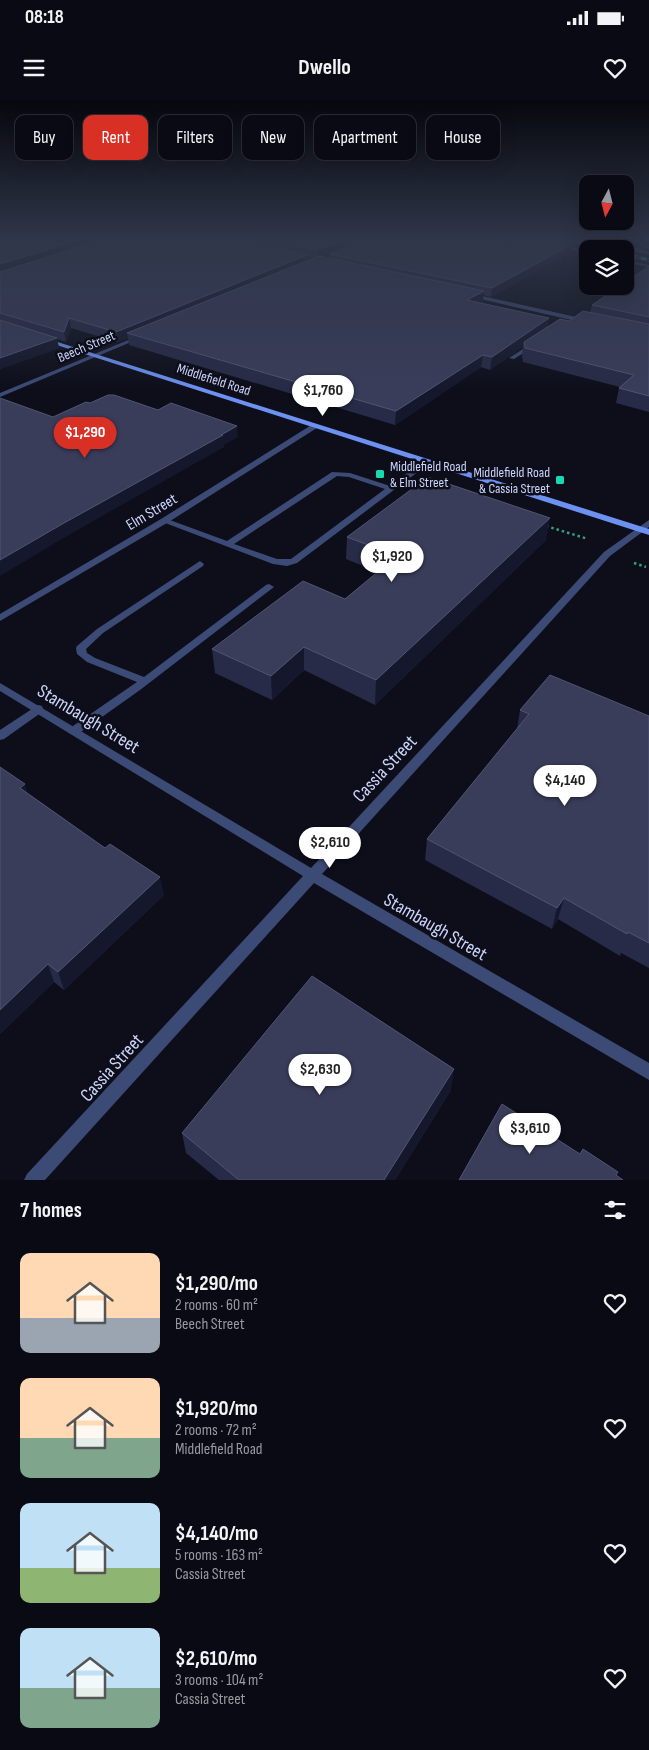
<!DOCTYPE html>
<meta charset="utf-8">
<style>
body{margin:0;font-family:"Sofia Sans Condensed",sans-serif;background:#181822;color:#f1f3f6;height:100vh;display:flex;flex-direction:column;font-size:19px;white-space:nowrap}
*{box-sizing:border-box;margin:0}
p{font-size:16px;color:#999aa0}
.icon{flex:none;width:28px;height:28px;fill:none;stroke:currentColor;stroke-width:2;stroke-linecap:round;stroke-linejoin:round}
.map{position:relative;height:1080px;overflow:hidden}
.side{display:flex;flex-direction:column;background:#0a0a14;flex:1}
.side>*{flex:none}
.guide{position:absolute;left:15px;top:15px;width:620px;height:45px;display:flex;gap:10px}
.needle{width:32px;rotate:187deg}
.buttons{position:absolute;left:579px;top:75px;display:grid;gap:10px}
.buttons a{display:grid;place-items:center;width:55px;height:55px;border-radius:10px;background:#0a0a14;box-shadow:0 5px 20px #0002,0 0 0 1px #2a2b34;font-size:25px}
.price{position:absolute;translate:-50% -42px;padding:0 11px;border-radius:18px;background:#fff;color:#222;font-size:16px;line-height:32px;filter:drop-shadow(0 1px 2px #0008)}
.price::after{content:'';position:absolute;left:50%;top:30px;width:15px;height:11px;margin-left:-8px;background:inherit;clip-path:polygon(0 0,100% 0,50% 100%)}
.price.current{background:#d93025;color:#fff}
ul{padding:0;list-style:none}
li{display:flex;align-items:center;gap:15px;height:125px;padding:0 20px}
li span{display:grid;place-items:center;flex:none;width:140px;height:100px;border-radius:10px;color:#555}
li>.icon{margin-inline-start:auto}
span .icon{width:60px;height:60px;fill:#fffc;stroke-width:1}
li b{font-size:21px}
h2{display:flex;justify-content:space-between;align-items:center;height:60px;padding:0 20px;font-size:21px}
.tag{padding:0 18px;border-radius:10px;background:#0a0a14;box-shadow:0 5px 20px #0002,0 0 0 1px #2a2b34;font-size:18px;line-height:45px}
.tag.current{background:#d93025;color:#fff}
.status{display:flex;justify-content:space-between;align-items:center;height:35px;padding:0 25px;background:#0a0a14;direction:ltr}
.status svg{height:14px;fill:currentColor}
header{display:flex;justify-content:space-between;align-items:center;height:65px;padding:0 20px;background:#0a0a14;font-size:22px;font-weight:700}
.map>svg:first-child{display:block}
</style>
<div class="status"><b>08:18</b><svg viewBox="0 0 49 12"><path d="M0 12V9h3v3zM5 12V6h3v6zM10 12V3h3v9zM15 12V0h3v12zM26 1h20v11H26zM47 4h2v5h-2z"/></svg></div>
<header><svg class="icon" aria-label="menu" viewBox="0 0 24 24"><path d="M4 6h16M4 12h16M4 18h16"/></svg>Dwello<svg class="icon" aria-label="heart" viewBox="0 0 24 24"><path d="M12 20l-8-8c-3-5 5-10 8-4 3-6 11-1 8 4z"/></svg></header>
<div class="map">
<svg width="649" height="1080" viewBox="0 0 649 1080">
<rect width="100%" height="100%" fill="#0d0e1a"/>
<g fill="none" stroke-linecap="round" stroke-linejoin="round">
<g stroke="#38a17b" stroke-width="2.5" stroke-dasharray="2.5 3" stroke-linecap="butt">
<path d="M546 426 588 439"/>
<path d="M634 463 646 467"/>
</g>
<g fill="#3c4b75" fill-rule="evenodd">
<path d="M557 145 588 150V153L557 147Z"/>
<path d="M625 160 649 165V167L625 162Z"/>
<path d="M534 242 537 244 536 245 514 259 509 258Z"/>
<path d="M424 360H430L431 362 297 463 287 466 273 464 160 421 161 419H167L227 441 332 372 350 373 390 386ZM337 376 349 377 385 389 291 459H277L234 444Z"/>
<path d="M200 461 204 464 203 466 103 533 86 549 87 553 95 558 144 577 266 485 269 484 274 487 140 590 78 634H70L68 631 70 628 137 582 87 562 77 554 76 548 77 546 97 529Z"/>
<path d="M38 605 42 606 43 609 42 612 4 639 0 640V630Z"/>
</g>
<g fill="#3c4b75" fill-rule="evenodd">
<path d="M631 139H643L633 141Z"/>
<path d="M469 193 585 219 588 221 585 223 467 196V194Z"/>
<path d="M138 236 143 237 0 297V293Z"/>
<path d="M313 324 320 326 167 423 0 521V514L161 419Z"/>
<path d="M649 420V427L610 456 322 774 649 963V980L314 783 45 1080H24L27 1074 303 776 0 591V583L311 768 604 452Z"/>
</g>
<g fill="#3c4b75" fill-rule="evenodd">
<path d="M613 139C626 139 636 150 649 152V154L639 153Z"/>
<path d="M629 139H635L649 146V149Z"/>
</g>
<path fill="#6c91f0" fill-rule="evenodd" d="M44 239H48L649 429V435L44 241Z"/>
<defs>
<g id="rail">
<path d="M561 139 583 144"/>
<path d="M576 139 616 149"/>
<path d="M625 154 649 160"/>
</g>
</defs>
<use href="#rail" stroke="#17dab3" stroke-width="3"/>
<use href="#rail" stroke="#0d0e1a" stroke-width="2" stroke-dasharray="5.5" stroke-linecap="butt"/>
</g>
<g fill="#272b47" fill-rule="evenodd">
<path d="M0 139H557L574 143 572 151 491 197 483 195V202L481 203 548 226 569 221 590 212 592 205 649 166V312L616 303 619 288 620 287 523 262 522 256 523 247 490 270 481 267 395 325 129 245 128 238 118 242 71 228 66 242 57 239 59 248 0 269ZM329 154V158L324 157ZM307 157 313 158 307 161Z"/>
<path d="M347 437 546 440 375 605 304 570 272 600 215 573 212 549 345 499 378 472 346 459Z"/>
<path d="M520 610 649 616V868L621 853 620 856 558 819 552 829 425 760 427 739 517 629Z"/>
<path d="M28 694 164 795 64 890 54 882 0 934Z"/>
<path d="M451 990 395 1080H219L186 1053 182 1033Z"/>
</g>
<g fill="#15182d">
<path d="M83 139H112L0 174V164Z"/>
<path d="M345 139H365L318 159V150Z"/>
<path d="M574 143 572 151 491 197 492 188Z"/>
<path d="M307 155V164L127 233 128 238 118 242 116 232Z"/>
<path d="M484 191 483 202 466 211 467 200Z"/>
<path d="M69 218 71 228 66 242 64 232Z"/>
<path d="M549 218 548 230 524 242 523 247 490 270 492 257Z"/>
<path d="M57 238 59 248 0 269V258Z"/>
<path d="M483 255 481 267 395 325 396 311Z"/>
<path d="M237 326 238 337 224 345V347L67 436 0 476V460L64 423Z"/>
<path d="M550 418 546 440 375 605 376 580Z"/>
<path d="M304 547V570L272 600 271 576Z"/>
<path d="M25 684 30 702 20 688Z"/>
<path d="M160 777 164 795 64 890 58 872Z"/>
<path d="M564 798 558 819 552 829 557 808Z"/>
<path d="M48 864 54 882 0 934V910Z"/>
<path d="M454 969 451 990 395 1080H384Z"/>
</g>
<g fill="#393d5a" stroke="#505573">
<path d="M0 139H83L0 164Z"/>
<path d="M104 139H237L307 155 116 232 69 218 64 232 0 213V172Z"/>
<path d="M266 139H345L318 150Z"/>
<path d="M363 139H557L574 143 492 188 329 154Z"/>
<path d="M319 156 484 191 467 200 549 218 492 257 483 255 396 311 127 233Z"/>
<path d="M649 166V217L592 205 620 186H625V183Z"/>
<path d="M583 211 649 224V296L619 288 634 275 525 248 524 242 560 219 569 221Z"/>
<path d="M0 220 57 238 0 258Z"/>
<path d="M108 295H114L158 310 171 303 237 326 221 335H223L64 423 0 460V298L53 317 86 302 90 303Z"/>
<path d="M428 377 550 418 376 580 304 547 271 576 212 549 303 481 345 499 397 456 347 437Z"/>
<path d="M550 575 649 616V843L628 832 627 834 564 798 557 808 427 739 529 614 520 610Z"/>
<path d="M0 667 25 684 20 688 105 748 110 744 160 777 58 872 48 864 0 910Z"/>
<path d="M312 876 454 969 384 1080H239L182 1033Z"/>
<path d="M502 1004 580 1054 583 1049 618 1072 616 1075 623 1080H459Z"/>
</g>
<linearGradient id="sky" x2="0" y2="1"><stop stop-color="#07080e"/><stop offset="0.48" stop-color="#2f3649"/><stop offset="1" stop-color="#2f3649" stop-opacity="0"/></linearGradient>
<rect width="649" height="291" fill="url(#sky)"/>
<g fill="#17dab3" stroke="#0d0e1a" stroke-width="2">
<rect x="375" y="369" width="10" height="10" rx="2.5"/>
<rect x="555" y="375" width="10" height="10" rx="2.5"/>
</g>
<g text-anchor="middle" stroke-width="5" stroke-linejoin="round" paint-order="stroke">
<g font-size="14" fill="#cbd4fa" stroke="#0d0e1a">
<text transform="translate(86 246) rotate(-23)" y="5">Beech Street</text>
<text transform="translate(214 279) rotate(18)" y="5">Middlefield Road</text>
</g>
<g font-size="14" fill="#cbd4fa" stroke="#0d0e1a" text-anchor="start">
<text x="390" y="371">Middlefield Road<tspan x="390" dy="16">&amp; Elm Street</tspan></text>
<text x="550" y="377" text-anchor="end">Middlefield Road<tspan x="550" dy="16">&amp; Cassia Street</tspan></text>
</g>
<g font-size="16" fill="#cbd4fa" stroke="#0d0e1a">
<text transform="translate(151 411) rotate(-31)" y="6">Elm Street</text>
</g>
<g font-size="19" fill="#cbd4fa" stroke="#0d0e1a">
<text transform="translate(89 618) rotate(31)" y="7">Stambaugh Street</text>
<text transform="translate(384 668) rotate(-47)" y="7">Cassia Street</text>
<text transform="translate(436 826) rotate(30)" y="7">Stambaugh Street</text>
<text transform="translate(111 967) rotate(-48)" y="7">Cassia Street</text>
</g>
</g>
</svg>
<div class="buttons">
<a><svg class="needle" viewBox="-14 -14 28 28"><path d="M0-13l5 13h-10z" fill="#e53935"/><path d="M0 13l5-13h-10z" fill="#999aa0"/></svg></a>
<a><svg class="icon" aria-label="layers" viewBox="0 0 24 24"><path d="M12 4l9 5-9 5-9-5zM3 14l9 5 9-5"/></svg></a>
</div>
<b class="price" style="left:323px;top:317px">$1,760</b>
<b class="price current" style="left:85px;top:359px">$1,290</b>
<b class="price" style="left:392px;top:483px">$1,920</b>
<b class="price" style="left:565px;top:707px">$4,140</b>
<b class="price" style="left:330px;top:769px">$2,610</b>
<b class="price" style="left:320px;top:996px">$2,630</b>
<b class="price" style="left:530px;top:1055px">$3,610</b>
<div class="guide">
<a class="tag">Buy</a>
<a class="tag current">Rent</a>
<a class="tag">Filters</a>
<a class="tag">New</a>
<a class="tag">Apartment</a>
<a class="tag">House</a>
</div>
</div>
<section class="side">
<h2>7 homes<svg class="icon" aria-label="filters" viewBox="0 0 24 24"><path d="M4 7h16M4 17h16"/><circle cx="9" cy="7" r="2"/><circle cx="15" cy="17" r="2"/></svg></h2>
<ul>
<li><span style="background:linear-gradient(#ffd9b3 65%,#9aa5b1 0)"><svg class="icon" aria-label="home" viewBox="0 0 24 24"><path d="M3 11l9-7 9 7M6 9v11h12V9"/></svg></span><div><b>$1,290/mo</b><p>2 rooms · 60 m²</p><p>Beech Street</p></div><svg class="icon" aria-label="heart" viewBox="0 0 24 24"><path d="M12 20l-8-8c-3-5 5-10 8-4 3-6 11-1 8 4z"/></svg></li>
<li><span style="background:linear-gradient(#ffd9b3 60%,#7fa58c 0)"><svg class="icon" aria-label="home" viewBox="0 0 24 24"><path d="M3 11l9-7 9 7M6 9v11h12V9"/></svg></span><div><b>$1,920/mo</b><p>2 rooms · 72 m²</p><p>Middlefield Road</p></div><svg class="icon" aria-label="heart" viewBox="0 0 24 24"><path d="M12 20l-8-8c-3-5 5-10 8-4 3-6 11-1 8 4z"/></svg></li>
<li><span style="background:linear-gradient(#bfe0f5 65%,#8fb573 0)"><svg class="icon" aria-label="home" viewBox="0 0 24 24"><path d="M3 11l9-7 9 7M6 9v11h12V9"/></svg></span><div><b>$4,140/mo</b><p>5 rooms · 163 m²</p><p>Cassia Street</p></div><svg class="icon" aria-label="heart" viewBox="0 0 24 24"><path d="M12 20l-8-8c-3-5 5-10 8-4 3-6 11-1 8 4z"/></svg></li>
<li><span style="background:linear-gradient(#bfe0f5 60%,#7fa58c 0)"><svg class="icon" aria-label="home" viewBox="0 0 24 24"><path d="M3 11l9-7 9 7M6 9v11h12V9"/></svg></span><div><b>$2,610/mo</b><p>3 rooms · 104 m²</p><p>Cassia Street</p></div><svg class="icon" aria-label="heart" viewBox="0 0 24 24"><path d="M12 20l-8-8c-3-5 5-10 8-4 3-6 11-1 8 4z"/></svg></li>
</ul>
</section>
